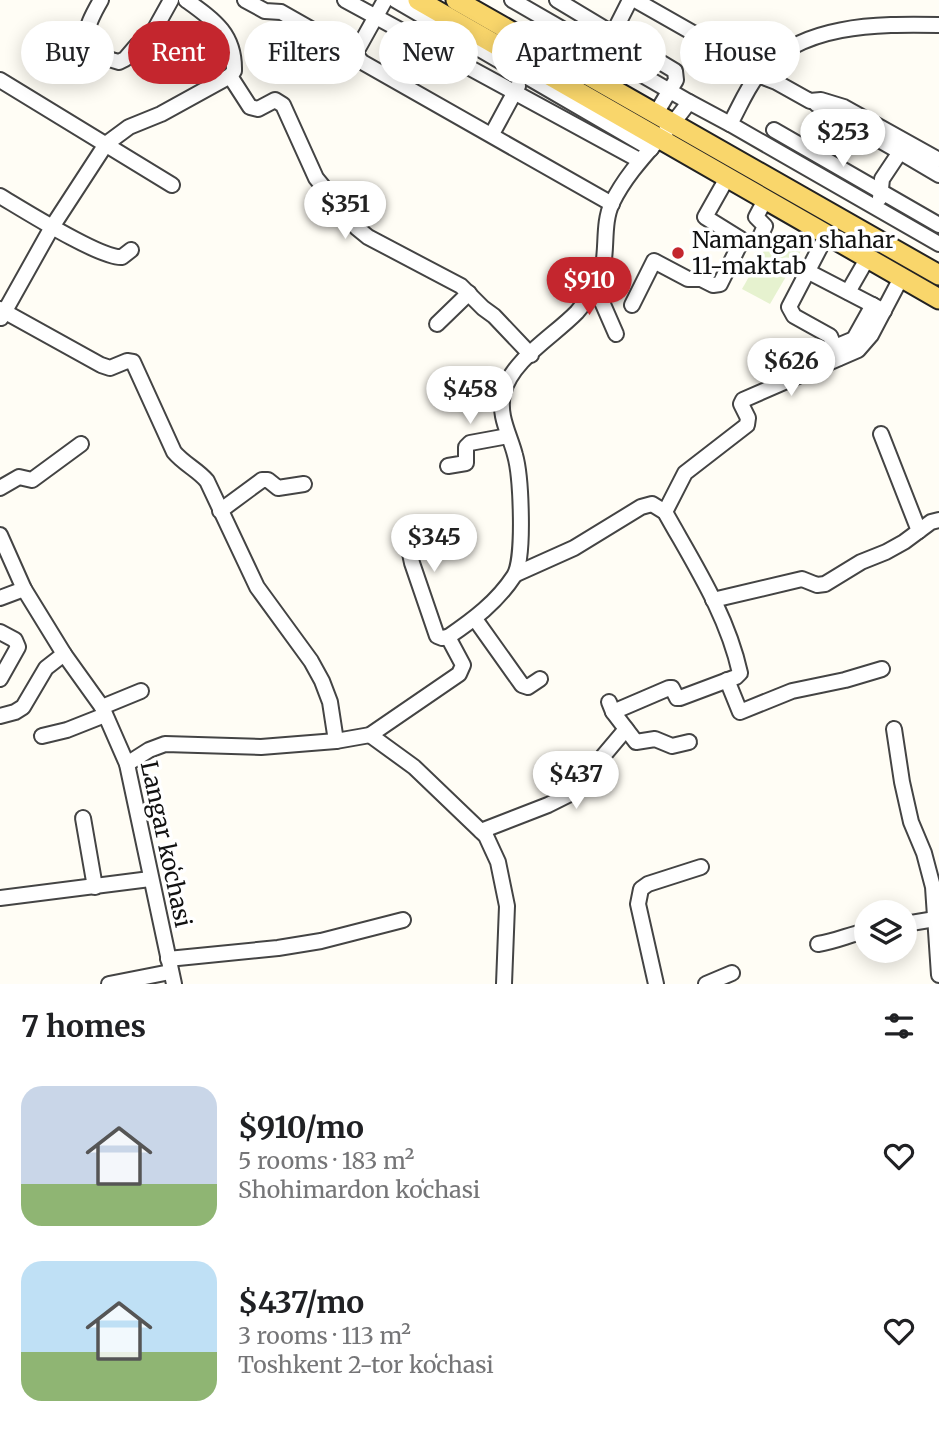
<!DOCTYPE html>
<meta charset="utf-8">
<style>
body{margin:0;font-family:Merriweather,serif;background:#f2f2f2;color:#202124;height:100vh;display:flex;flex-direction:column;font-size:26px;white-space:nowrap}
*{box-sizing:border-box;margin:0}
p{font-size:23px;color:#757577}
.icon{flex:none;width:38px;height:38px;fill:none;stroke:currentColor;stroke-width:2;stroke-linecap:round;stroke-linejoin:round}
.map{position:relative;height:984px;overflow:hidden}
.side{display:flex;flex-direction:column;background:#fff;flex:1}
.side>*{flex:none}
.hud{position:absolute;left:21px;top:21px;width:898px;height:63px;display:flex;gap:14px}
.controls{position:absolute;left:854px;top:900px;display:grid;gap:14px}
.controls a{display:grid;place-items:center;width:63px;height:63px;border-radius:50%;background:#fff;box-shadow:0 4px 18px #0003;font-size:35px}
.price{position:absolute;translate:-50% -60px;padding:0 16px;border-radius:24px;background:#fff;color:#222;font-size:23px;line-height:46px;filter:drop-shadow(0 2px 4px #0008)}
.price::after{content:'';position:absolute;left:50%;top:42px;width:21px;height:16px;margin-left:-10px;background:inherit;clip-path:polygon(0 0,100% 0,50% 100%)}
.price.active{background:#c4262e;color:#fff}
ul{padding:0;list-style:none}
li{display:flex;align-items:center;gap:21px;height:175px;padding:0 21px}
li span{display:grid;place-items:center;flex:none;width:196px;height:140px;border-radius:21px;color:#555}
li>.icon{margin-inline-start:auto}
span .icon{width:84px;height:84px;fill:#fffc;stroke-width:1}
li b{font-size:30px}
h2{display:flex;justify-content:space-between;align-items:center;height:84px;padding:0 21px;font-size:30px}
.pill{padding:0 24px;border-radius:32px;background:#fff;box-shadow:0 4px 18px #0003;font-size:24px;line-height:63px}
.pill.active{background:#c4262e;color:#fff}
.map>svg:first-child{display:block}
</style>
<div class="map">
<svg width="939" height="984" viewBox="0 0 939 984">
<rect width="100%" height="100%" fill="#fffdf5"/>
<path fill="#e6f2cf" d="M774 233 802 249 770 304 742 289Z"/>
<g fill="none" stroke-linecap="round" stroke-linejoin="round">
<defs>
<g id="minor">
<path d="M101 0C83 31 75 51 119 62L125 59 137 45 151 36 171 0"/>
<path d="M245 0 265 11 281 12 355 54 362 62 612 204"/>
<path d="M345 0 639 160"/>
<path d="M395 0 651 149"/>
<path d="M512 0 689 102"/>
<path d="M557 0 675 71 676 80 655 115"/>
<path d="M635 0 730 54 743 69 776 82 810 101 821 100 844 107 939 160"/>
<path d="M355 54 385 0"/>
<path d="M230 76 250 107 258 109 275 100 283 105 316 178 357 228 368 237 461 286 483 308 494 316 531 355"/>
<path d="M591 77 630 0"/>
<path d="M0 80 172 185"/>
<path d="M816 104 900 152"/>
<path d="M730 124 939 244"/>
<path d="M774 130 939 225"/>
<path d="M492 134 518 86"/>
<path d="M0 196C22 209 101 259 122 257L131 250"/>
<path d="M880 198 882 179 900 152 939 175"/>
<path d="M826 236 789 307 794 316 830 336 839 358"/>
<path d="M759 239 765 226 756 217 765 200"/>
<path d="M807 271 884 311"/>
<path d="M595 286 616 334"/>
<path d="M848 292 867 259"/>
<path d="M632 305 654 261 688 279H701L713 285 720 284 742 240 705 217 727 178"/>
<path d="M0 309 101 365 110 368 127 361 133 362 174 452C184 464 198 470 207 481L257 587 311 661 322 681 330 702 336 741"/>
<path d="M1 318 52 227 106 144 129 127 161 114 230 76 234 71C235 34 214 20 186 0"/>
<path d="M437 324 469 293"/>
<path d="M835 347 854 339 873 305"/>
<path d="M881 434 919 531"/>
<path d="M448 466 466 463V447L470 443 508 436"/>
<path d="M0 488 19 477 32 480 81 444"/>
<path d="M220 511 262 480H268L278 488 304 484"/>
<path d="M665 512 685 473 747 425 748 418 741 404 743 400 858 350 871 335 901 278"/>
<path d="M405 530 412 563 437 636 442 638 448 637"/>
<path d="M0 535 24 589 64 654 102 707 127 764 174 984"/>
<path d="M516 574 574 548 641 507 652 504 665 512C694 564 727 614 740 673L736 677 680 698H677L672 688H669L613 712"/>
<path d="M0 598 24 589"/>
<path d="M713 600 802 579 817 585 825 584 861 562 886 552 904 542 931 522 939 520"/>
<path d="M475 619 522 685 528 687 540 679"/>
<path d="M0 632 15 640 18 647 0 679"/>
<path d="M727 680 740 712 792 691 845 680 882 669"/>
<path d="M609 702 613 712 636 742 655 739 672 746 689 742"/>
<path d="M102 707 141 691"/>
<path d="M0 716 15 712 23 707 46 668 64 654"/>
<path d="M894 729 902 782 911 822 924 853 933 887 939 975"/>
<path d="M370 735 414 767 486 836 498 862 507 906 504 984"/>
<path d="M42 736 67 730 105 715"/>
<path d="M127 764 149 750 165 744 261 747 336 741 370 735 459 674 463 665 448 637C473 620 497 602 514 576 525 559 521 476 515 455 510 435 498 416 503 394 511 360 554 336 577 312 588 299 599 282 603 266 607 246 603 222 612 203 631 164 665 137 689 102L730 124C739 108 746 90 757 76 799 23 878 24 939 25"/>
<path d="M83 818 95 887"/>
<path d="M481 831 548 805 572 793 626 729"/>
<path d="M0 898 150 879"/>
<path d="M905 924 935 919"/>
<path d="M818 944C837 941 848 935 866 931"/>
<path d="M168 959 278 948 321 941 403 920"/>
<path d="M109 984 170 972"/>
<path d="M656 984 638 904 641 889 648 884 701 867"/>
<path d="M706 984 732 973"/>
</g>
<g id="major">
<path d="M418 0 939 299"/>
<path d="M456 0 939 275"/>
</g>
</defs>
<use href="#minor" stroke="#444" stroke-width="18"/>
<use href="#major" stroke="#222" stroke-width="23"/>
<use href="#minor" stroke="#fff" stroke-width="14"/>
<use href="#major" stroke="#f9d66b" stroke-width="19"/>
</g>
<circle fill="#c4262e" stroke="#fff" stroke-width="2.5" cx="678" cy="253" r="7"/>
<g text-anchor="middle" stroke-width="7" stroke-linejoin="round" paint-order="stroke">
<g font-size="23" fill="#111" stroke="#fff" text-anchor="start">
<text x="692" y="248">Namangan shahar<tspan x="692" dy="26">11-maktab</tspan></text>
</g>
<g font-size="23" fill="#111" stroke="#fff">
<text transform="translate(166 844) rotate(78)" y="8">Langar koʻchasi</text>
</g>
</g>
</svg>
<div class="controls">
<a><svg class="icon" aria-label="layers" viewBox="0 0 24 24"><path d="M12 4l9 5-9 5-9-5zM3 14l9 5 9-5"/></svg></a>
</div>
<b class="price" style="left:843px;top:169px">$253</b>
<b class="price" style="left:345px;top:241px">$351</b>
<b class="price active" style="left:589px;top:317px">$910</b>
<b class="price" style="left:791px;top:398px">$626</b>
<b class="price" style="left:470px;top:426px">$458</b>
<b class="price" style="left:434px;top:574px">$345</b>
<b class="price" style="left:576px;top:811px">$437</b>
<div class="hud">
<a class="pill">Buy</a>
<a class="pill active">Rent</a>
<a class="pill">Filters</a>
<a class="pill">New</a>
<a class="pill">Apartment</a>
<a class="pill">House</a>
</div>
</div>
<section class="side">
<h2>7 homes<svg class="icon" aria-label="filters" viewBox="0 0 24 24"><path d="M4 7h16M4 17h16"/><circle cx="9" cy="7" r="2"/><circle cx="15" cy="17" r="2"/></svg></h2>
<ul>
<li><span style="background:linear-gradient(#c9d6e8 70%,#8fb573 0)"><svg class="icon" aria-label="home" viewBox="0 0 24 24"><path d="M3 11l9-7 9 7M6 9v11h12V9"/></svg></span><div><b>$910/mo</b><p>5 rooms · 183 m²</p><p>Shohimardon koʻchasi</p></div><svg class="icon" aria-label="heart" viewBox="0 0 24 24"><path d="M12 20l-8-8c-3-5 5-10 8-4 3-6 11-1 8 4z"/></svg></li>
<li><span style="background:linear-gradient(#bfe0f5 65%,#8fb573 0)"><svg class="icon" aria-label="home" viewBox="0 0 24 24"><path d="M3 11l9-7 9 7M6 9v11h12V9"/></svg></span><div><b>$437/mo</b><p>3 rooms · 113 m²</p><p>Toshkent 2-tor koʻchasi</p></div><svg class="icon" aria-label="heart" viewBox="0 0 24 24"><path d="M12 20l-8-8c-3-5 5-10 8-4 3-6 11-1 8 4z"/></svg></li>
</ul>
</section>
